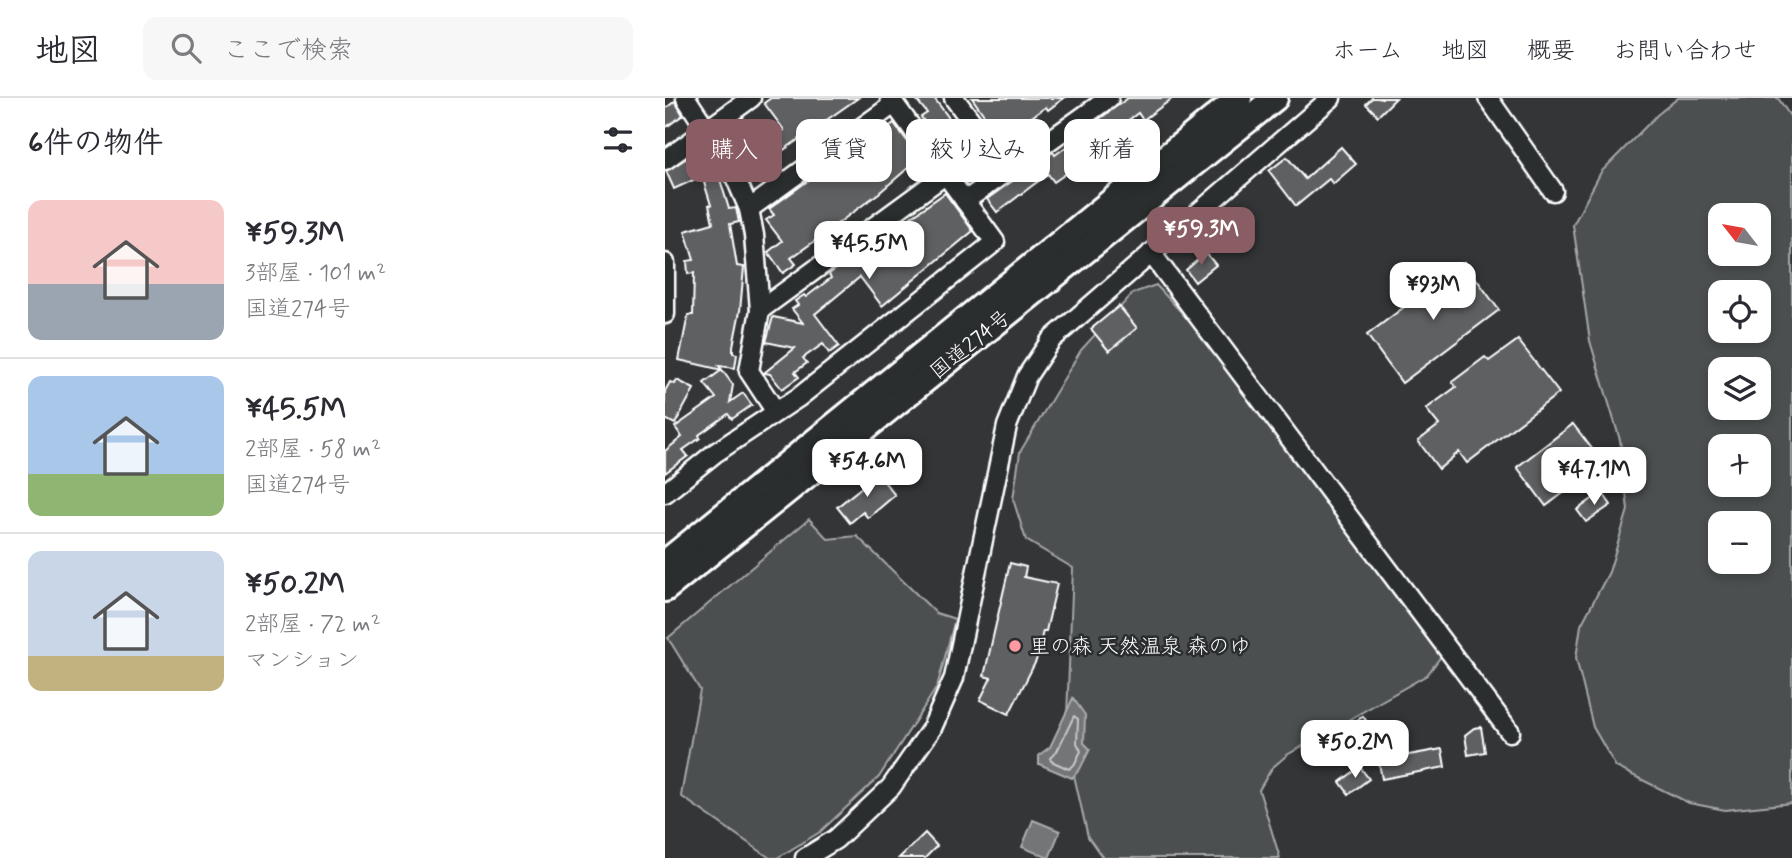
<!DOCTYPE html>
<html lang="ja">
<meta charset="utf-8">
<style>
body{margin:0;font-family:Mynerve,"Klee One",sans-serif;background:#f7f7f7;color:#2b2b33;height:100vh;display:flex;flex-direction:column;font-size:26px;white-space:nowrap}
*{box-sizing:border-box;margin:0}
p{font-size:23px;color:#7c7c81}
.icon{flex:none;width:38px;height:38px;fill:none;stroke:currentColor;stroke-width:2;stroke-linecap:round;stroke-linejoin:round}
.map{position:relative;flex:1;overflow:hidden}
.panel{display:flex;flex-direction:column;background:#fff;width:665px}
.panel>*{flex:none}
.banner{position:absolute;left:21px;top:21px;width:665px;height:63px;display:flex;gap:14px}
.needle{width:46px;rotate:301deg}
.controls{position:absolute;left:1043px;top:105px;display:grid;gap:14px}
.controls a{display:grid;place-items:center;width:63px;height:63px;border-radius:14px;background:#fff;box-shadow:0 4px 10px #0003;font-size:35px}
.price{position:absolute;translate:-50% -60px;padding:0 16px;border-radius:14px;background:#fff;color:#222;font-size:23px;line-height:46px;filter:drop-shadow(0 2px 4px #0008)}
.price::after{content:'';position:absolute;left:50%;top:42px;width:21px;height:16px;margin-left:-10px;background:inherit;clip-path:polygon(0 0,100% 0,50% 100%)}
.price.active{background:#8a5d65;color:#fff}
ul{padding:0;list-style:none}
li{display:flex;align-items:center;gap:21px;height:175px;padding:0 28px}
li+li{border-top:2px solid #e1e1e2}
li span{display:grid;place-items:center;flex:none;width:196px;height:140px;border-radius:14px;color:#555}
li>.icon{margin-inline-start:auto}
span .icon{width:84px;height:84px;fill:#fffc;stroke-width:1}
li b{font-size:30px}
h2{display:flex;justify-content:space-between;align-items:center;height:84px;padding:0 28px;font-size:30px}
.tag{padding:0 24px;border-radius:14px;background:#fff;box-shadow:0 4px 10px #0003;font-size:24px;line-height:63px}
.tag.active{background:#8a5d65;color:#fff}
header{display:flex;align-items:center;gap:42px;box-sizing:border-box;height:98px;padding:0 35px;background:#fff;border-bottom:2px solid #e1e1e2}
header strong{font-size:33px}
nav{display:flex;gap:38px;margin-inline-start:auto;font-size:24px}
.search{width:490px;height:63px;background:#f7f7f7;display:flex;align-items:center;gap:18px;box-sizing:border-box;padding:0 24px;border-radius:14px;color:#7c7c81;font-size:26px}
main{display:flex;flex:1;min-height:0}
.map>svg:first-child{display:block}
</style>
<header>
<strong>地図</strong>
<div class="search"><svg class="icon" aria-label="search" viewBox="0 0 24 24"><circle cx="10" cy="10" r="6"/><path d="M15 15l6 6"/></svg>ここで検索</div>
<nav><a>ホーム</a><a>地図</a><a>概要</a><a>お問い合わせ</a></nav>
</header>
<main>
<section class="panel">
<h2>6件の物件<svg class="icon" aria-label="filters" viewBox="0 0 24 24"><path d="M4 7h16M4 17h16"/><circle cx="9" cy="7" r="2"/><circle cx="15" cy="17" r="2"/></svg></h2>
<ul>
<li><span style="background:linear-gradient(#f6c9c9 60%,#9aa5b1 0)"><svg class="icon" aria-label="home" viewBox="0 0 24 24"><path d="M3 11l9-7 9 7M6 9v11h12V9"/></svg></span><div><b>¥59.3M</b><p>3部屋 · 101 m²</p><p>国道274号</p></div></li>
<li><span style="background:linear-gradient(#a9c7e8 70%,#8fb573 0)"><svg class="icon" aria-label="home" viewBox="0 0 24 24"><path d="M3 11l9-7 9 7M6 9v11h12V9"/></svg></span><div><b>¥45.5M</b><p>2部屋 · 58 m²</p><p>国道274号</p></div></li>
<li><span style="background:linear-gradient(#c9d6e8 75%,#c2b280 0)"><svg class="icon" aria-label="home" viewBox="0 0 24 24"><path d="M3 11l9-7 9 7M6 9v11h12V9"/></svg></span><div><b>¥50.2M</b><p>2部屋 · 72 m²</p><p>マンション</p></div></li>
</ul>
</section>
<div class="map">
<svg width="1127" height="760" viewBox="0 0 1127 760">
<rect width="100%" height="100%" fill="#333536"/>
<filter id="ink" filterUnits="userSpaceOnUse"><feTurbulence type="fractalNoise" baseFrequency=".0143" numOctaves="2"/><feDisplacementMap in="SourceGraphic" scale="14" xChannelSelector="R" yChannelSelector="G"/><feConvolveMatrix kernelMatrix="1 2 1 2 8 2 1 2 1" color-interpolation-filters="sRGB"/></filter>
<g filter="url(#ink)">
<g fill="#4c4f50" stroke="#a6a7a8" stroke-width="2" fill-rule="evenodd">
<path d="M1013 0H1113L1127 21V705L1060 712 1024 705 951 669 928 629 911 560 916 527 944 474 963 412 955 342 925 243 908 127 936 74 992 17ZM1055 117H1094V156H1055ZM1055 194H1094V233H1055ZM1055 271H1094V310H1055ZM1055 348H1094V387H1055ZM1055 425H1094V464H1055Z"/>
<path d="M491 187 531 230 777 557 762 577 622 657 607 670 594 692 615 760H438L423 739 401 642 408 470 361 442 348 401 355 354 416 252 468 195Z"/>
<path d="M144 421 163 441 192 438 271 515 290 521 272 589 214 679 155 734 112 760H105L16 698 35 592 3 540Z"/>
</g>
<g fill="#737576" stroke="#abacad" stroke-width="2">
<path d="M408 600 420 617 419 645 425 651 415 671 407 680 374 666V657L385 649Z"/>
<path d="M368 722 395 733 384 760 357 749Z"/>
</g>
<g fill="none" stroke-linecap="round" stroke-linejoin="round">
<path stroke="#c7c8c8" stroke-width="2" d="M409 618 413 621 412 645 416 653 409 667 404 671 386 663 385 660 392 653Z"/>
</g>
<g fill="#5f6162" stroke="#fff" stroke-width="2">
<path d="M106 0H193L103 63 108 70 91 83 78 66 82 63 63 35 68 32 66 29 78 20 98 48 119 32 99 5Z"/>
<path d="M250 0H269L284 20 277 25 291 45 297 41 305 52 290 62 269 31 266 33 256 19 262 15Z"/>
<path d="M307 0H399L383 12 381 9 341 37 339 35 333 40 324 28 326 27Z"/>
<path d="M463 0H508L478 22 473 15 444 37 449 44 414 70 412 68 389 84 383 76 332 114 322 101 388 54 390 57 417 37 415 35Z"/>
<path d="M707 0H731L713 18 701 6Z"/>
<path d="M10 3 18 17 0 30V11Z"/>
<path d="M229 25 253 58 248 61 250 64 214 95 164 132 167 137 157 144 154 140 126 160 131 166 118 175 103 154 117 143 101 122 109 117 104 111 181 55 182 57 220 27 222 30Z"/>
<path d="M40 49 54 78 64 111 71 110 74 124 65 126 72 168 79 169 75 213 68 248V255L72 256 70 270 54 268 57 272 14 262 23 217H28L29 175 23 176 22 163 29 162 20 133 48 125 44 107H46L37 78 9 91 1 73Z"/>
<path d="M676 49 691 66 668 86 664 81 631 108 604 73 622 59 640 81Z"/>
<path d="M280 95 308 133 217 208 195 179 150 216 174 248 164 255 158 246 138 260 142 265 130 274 134 279 117 291 105 276 99 275 130 250 101 244 108 219 138 225 127 211 133 207 130 203 139 197 141 199 166 180 164 176 219 136 225 143 250 124 246 119Z"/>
<path d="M541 155 551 167 530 184 521 172Z"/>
<path d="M799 164 834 212 737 285 702 237Z"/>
<path d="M454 208 472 230 444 253 426 231Z"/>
<path d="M853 242 894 295 802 365 794 354 774 371 753 343 774 327 761 311 791 289 787 284 820 259 824 263Z"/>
<path d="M57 272 68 287 65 304 78 295 87 307 67 321 63 316 34 337 35 340 18 352 23 358 0 375V353L17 339 10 329 51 300 39 285Z"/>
<path d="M12 282 29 291 10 326 0 321V293L5 284 10 286Z"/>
<path d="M908 326 938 365 881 408 852 369Z"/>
<path d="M213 376 230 397 203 420 198 414 185 425 172 409Z"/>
<path d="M937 394 946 407 921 424 912 412Z"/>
<path d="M345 465 361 469 359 479 392 486 381 533H378L371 563 344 616 315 602 326 580 319 578Z"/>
<path d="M698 618 706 630 662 662 653 651Z"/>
<path d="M816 629 820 654 803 657 800 637 809 630Z"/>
<path d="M726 651 727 660 777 651 780 669 717 681 712 654Z"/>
<path d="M695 669 704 681 684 696 675 684Z"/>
<path d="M260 735 272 748 260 760H234Z"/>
</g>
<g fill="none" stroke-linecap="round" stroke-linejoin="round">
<defs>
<g id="minor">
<path d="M21 0 65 67 84 111 89 137 95 212 84 273 111 314"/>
<path d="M289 0 342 71"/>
<path d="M823 0 888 93"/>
<path d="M0 62 86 0"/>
<path d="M300 103 444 0"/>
<path d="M84 111 229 6"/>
<path d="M486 155 845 634"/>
<path d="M0 165V216"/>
<path d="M95 212 281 76"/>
<path d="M0 395 50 355 134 299 330 144 225 0"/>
<path d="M140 760 171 741 226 689 267 630 289 580 342 328 362 278 386 242 666 0"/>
</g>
<g id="highway">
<path d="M0 465 574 0"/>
<path d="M0 491 610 0"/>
</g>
</defs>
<use href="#minor" stroke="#fff" stroke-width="23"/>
<use href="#highway" stroke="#fff" stroke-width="30"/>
<use href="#minor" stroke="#2a2d2e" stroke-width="18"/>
<use href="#highway" stroke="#2a2d2e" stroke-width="24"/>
</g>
</g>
<circle fill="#ff9aa2" stroke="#2a2d2e" stroke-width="2.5" cx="350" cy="548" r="7"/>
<g text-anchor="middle" stroke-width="5" stroke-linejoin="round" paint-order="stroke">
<g font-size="21" fill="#fff" stroke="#2a2d2e">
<text transform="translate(305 246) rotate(-39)" y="7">国道274号</text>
</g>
<g font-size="21" fill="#fff" stroke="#2a2d2e" text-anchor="start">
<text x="364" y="555">里の森 天然温泉 森のゆ</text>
</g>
</g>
</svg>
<div class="controls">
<a><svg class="needle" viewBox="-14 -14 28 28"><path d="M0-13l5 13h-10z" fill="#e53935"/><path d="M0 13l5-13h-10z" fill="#7c7c81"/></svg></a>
<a><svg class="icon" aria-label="locate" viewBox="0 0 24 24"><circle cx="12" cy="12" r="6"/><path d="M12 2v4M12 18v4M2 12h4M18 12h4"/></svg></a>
<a><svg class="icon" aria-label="layers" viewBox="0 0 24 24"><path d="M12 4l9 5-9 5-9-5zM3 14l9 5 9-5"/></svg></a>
<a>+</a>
<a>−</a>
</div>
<b class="price active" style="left:536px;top:169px">¥59.3M</b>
<b class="price" style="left:204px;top:183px">¥45.5M</b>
<b class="price" style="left:768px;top:224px">¥93M</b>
<b class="price" style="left:202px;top:401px">¥54.6M</b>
<b class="price" style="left:929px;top:409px">¥47.1M</b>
<b class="price" style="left:690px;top:682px">¥50.2M</b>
<div class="banner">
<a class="tag active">購入</a>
<a class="tag">賃貸</a>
<a class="tag">絞り込み</a>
<a class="tag">新着</a>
</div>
</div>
</main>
